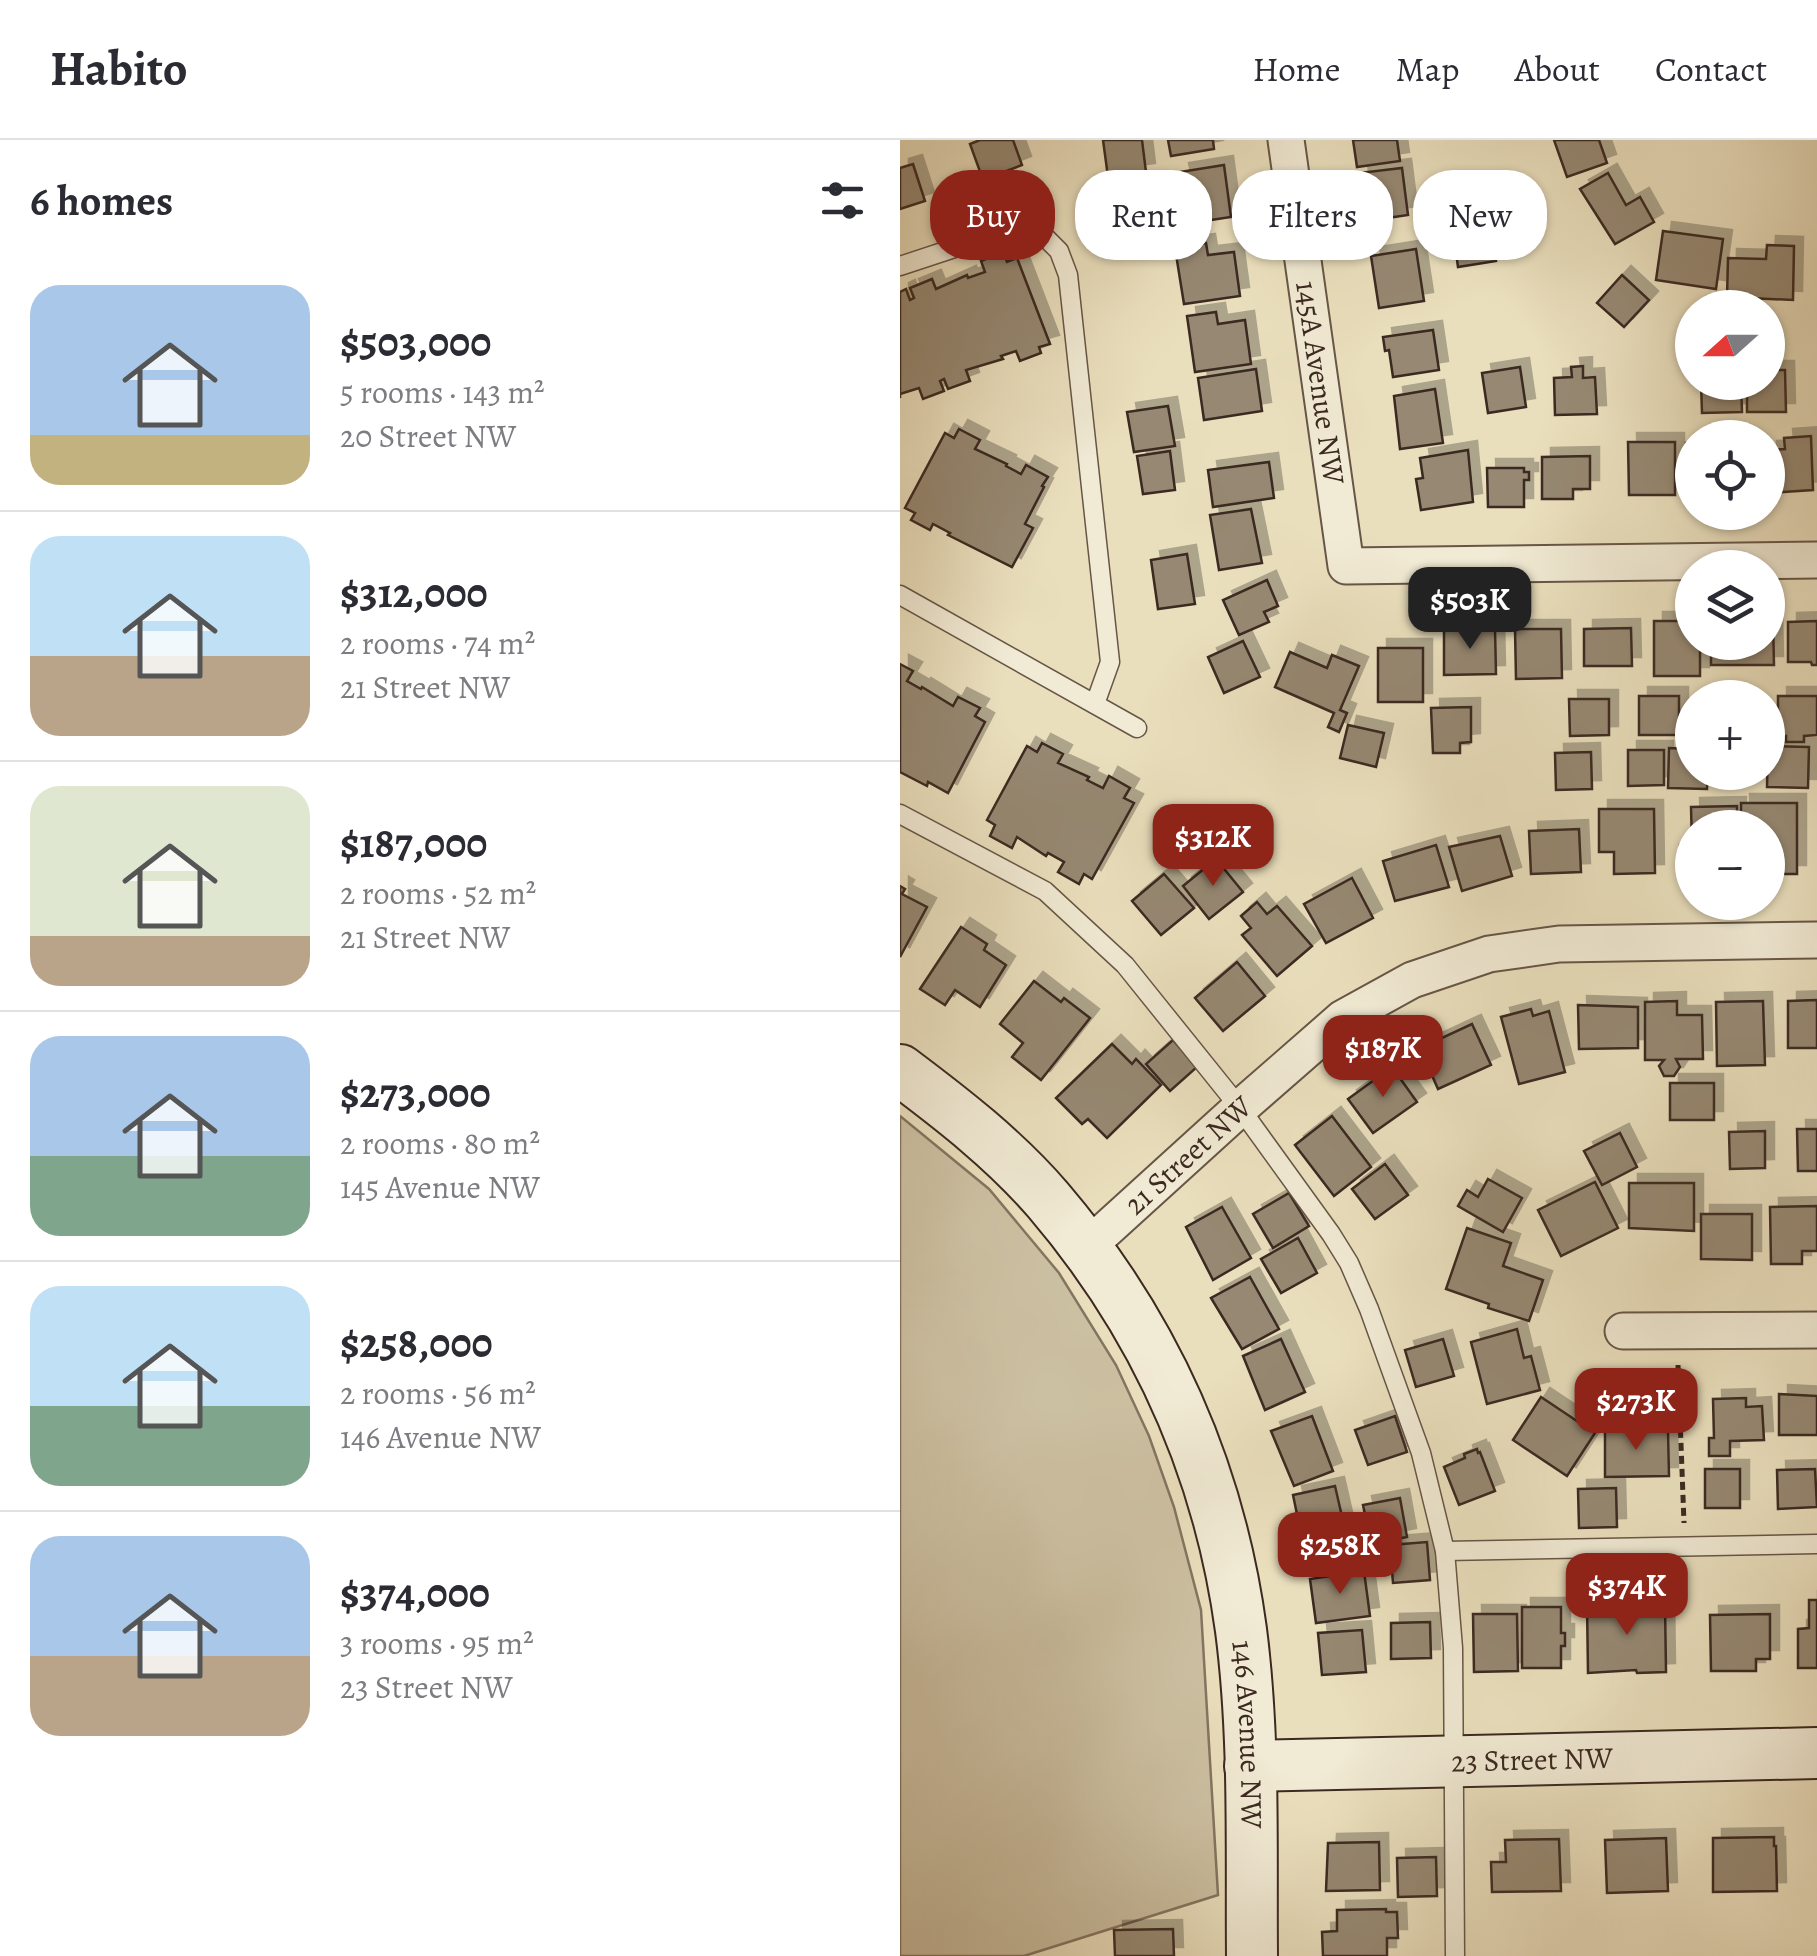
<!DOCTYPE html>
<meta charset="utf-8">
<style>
body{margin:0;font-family:Alegreya,serif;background:#f7f7f7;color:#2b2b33;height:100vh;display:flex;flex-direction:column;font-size:38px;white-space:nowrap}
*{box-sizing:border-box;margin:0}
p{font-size:32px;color:#7c7c81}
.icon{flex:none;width:55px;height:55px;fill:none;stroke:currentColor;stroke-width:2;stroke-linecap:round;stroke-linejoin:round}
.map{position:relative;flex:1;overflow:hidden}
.panel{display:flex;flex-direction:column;background:#fff;width:900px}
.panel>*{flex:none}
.guide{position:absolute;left:30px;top:30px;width:735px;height:90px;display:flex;gap:20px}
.needle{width:65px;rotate:249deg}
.tools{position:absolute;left:775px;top:150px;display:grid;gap:20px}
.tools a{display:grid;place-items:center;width:110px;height:110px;border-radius:50%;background:#fff;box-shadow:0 2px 8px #0004;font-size:50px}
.price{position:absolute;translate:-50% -85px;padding:0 22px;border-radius:20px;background:#8f2418;color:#fff;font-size:32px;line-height:65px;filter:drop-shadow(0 2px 5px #0008)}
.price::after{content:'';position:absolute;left:50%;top:60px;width:30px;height:22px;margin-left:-15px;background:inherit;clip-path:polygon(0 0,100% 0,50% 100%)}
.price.selected{background:#222;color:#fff}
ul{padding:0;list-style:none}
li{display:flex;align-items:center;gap:30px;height:250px;padding:0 30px}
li+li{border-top:2px solid #e1e1e2}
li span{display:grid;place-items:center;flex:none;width:280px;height:200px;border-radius:30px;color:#555}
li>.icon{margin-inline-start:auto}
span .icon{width:120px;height:120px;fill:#fffc;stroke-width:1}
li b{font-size:42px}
h2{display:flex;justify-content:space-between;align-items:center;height:120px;padding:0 30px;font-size:42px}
.tag{padding:0 35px;border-radius:40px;background:#fff;box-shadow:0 2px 8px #0004;font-size:35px;line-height:90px}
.tag.selected{background:#8f2418;color:#fff}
header{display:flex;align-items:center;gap:60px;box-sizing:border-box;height:140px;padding:0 50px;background:#fff;border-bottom:2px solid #e1e1e2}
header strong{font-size:48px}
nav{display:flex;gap:55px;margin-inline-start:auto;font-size:35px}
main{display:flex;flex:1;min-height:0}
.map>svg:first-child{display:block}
</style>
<header>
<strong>Habito</strong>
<nav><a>Home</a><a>Map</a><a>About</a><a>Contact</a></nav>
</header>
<main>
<section class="panel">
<h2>6 homes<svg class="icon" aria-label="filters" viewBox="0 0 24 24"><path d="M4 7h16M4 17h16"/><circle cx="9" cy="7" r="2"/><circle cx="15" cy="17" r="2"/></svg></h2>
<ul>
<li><span style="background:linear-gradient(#a9c7e8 75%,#c2b280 0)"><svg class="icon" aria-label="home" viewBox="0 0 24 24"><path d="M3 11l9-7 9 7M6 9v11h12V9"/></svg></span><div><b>$503,000</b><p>5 rooms · 143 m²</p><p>20 Street NW</p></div></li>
<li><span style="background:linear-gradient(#bfe0f5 60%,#b9a48a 0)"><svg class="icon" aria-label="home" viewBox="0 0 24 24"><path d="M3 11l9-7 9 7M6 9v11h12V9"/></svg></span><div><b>$312,000</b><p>2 rooms · 74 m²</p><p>21 Street NW</p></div></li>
<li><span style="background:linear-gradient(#dfe7d0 75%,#b9a48a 0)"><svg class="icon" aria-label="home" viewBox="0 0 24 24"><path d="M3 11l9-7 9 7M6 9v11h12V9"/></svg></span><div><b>$187,000</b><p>2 rooms · 52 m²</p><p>21 Street NW</p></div></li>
<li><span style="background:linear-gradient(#a9c7e8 60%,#7fa58c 0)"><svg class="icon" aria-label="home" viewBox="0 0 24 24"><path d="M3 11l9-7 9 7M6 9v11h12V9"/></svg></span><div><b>$273,000</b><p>2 rooms · 80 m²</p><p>145 Avenue NW</p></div></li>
<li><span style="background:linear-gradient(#bfe0f5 60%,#7fa58c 0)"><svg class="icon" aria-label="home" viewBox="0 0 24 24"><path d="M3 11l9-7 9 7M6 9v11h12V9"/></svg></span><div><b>$258,000</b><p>2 rooms · 56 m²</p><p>146 Avenue NW</p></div></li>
<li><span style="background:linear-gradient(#a9c7e8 60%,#b9a48a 0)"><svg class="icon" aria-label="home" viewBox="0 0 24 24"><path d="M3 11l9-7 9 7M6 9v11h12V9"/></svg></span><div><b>$374,000</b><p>3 rooms · 95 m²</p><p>23 Street NW</p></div></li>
</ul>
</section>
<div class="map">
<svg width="917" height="1816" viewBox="0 0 917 1816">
<defs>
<filter id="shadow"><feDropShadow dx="9" dy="-9" stdDeviation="0" flood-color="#0004"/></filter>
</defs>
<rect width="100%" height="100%" fill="#eadfbd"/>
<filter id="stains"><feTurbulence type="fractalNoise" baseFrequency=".002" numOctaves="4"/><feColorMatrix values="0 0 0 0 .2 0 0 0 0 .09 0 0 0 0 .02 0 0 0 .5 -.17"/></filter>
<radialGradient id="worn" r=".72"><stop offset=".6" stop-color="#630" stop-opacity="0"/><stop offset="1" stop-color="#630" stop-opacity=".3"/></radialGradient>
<path fill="#ccc0a2" stroke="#847461" stroke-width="2.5" d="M0 976 89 1049 159 1133 216 1225 249 1296 274 1367 301 1470 318 1755 124 1816H0Z"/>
<g fill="#968872" stroke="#3b2920" stroke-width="2.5" filter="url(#shadow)">
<path d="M80 0H113L122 25 83 40 70 4Z"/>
<path d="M203 0H242L246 32 208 37Z"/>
<path d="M268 0H313L314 9 271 16Z"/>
<path d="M453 0H497L500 21 457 27Z"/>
<path d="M654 0H699L707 23 667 37Z"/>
<path d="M13 24 25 61 0 69V28Z"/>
<path d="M324 25 331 77 291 83 280 32Z"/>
<path d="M502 28 508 75 474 80 471 64 463 65 459 33Z"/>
<path d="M708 33 726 65 740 57 754 82 715 104 680 49Z"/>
<path d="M573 44 579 81 536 88 531 51Z"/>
<path d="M590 85 596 121 558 127 553 91Z"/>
<path d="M763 91 823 99 816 149 756 140Z"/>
<path d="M306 103 308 115 334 112 340 156 284 164 275 108Z"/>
<path d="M867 105 894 106 893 160 827 157 828 118 866 119Z"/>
<path d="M516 109 524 161 479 168 471 116Z"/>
<path d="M103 112 107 122 117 118 150 204 139 207 141 213 120 221 116 211 101 216 103 219 66 230 70 241 48 249 44 239 40 241 44 251 23 259 19 248 0 254V258V152L6 149 10 160 14 158 10 148 32 139 36 149 67 135 68 138 85 132 81 121Z"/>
<path d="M722 135 749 160 724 187 697 163Z"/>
<path d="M316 172 318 184 345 180 351 224 295 232 287 176Z"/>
<path d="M533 190 539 230 493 237 489 210 485 211 483 197Z"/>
<path d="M683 226V238L695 237 697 274 655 275 654 238 672 237 671 227Z"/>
<path d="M620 227 626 267 588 273 582 233Z"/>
<path d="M356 229 362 271 304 280 298 238Z"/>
<path d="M868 230H885L886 272H847V242H868Z"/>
<path d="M801 242H841L842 272 802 273Z"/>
<path d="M535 249 543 303 500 309 494 256Z"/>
<path d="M268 266 275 306 234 312 227 272Z"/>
<path d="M59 289 80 300 75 309 107 324 106 326 121 334 126 325 148 337 142 346 144 347 125 384 133 388 112 427 48 395 50 393 33 384 30 390 11 380 15 373 5 368 45 293 54 298Z"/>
<path d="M911 296 913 350 868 353V310L885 309 884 298Z"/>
<path d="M728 302H775V355H729Z"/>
<path d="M786 303H792V357H785Z"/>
<path d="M568 310 573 362 521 370 516 339 523 338 520 318Z"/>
<path d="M270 311 275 350 243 354 237 316Z"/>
<path d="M690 316V349H673V359H642V317Z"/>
<path d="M369 322 374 358 313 367 308 330Z"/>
<path d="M587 328H624V332H629V340H624V367H588Z"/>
<path d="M351 369 362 423 319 430 310 375Z"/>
<path d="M287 414 295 464 258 469 251 420Z"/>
<path d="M367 440 378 466 364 472 369 482 339 495 323 460Z"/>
<path d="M754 481H792V502H800V536H754Z"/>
<path d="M868 481H873L874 525H811V502H868Z"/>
<path d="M917 481V525H912L911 522H888V482Z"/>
<path d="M595 488 596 534 544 535V489Z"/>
<path d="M731 488 732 526H684V489Z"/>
<path d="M615 489H661L662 538 616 539Z"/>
<path d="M343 501 360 537 324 553 308 517Z"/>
<rect x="478" y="508" width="45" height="54"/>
<path d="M390 512 427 528 432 515 459 526 440 570 447 573 439 592 428 587 434 573 375 547Z"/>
<path d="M0 524 13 531 7 541 21 549 22 547 53 566 58 557 80 568 75 576 85 582 48 653 28 642 27 646 0 632Z"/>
<rect x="739" y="556" width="40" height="39"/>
<path d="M878 556H917V595L904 596V602H886V596H878Z"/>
<path d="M669 559H709V595L670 596Z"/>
<path d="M571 567V602L560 603V613H533L531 568Z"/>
<path d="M448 585 484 593 476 627 440 618Z"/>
<path d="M142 603 163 614 158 623 189 637 187 640 203 648 209 636 230 648 224 658 234 663 192 739 184 734 179 744 158 732 164 722 148 713 146 716 117 697 112 708 90 696 95 685 87 680 127 606 137 612Z"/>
<path d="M868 606 909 607 908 648 867 647Z"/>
<path d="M769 608 792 609V632H808L807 649 768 648Z"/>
<path d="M728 610H764V645L728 646Z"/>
<path d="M691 612 692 649 656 650 655 613Z"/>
<path d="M841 663H897V734H868V688H841Z"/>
<path d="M837 666V688H792V736H780V705H792L791 667Z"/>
<path d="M699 669H754L755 733 714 734V712H699Z"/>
<path d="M679 689 681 732 631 734 629 691Z"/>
<path d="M600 696 612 736 562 751 549 707Z"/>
<path d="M536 705 549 747 495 761 483 721Z"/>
<path d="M316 719 343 752 309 779 283 746Z"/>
<path d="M264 734 294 768 261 795 232 761Z"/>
<path d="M452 738 473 778 426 803 404 764Z"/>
<path d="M0 746 5 749 2 754 27 767 0 817Z"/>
<path d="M357 762 367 774 377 766 412 806 377 836 342 795 351 788 341 776Z"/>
<path d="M61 787 87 804 84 810 106 825 80 867 55 850 45 865 20 849Z"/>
<path d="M337 822 365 856 323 891 295 858Z"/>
<path d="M134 841 161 862 164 858 190 878 141 940 112 917 123 903 100 884Z"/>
<path d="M917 860V908H888V861Z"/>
<path d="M777 861V875H802L803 919H776L780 927 774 936H764L759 926 764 920H745V862Z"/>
<path d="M863 861 865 925 817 926 816 862Z"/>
<path d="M678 865 738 867V908L679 909Z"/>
<path d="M631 869 633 876 649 871 665 932 619 944 601 877Z"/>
<path d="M572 884 591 925 538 949 520 908Z"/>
<path d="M273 900 297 927 270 951 246 924Z"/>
<path d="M212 904 232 924 236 919 261 945 207 998 188 979 182 984 156 958Z"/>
<path d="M492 927 517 962 473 993 448 959Z"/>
<rect x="770" y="943" width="44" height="37"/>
<path d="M432 976 471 1027 434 1056 395 1005Z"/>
<path d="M897 989H917V1031H898Z"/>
<path d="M865 991V1028L830 1029 829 992Z"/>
<path d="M720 993 737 1027 702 1045 684 1011Z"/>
<path d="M485 1024 508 1055 475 1079 452 1049Z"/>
<path d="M588 1039 622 1058 603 1092 558 1066 567 1050 578 1057Z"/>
<path d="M695 1042 718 1088 661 1116 638 1070Z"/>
<path d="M729 1043H794V1091L729 1088Z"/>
<path d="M389 1053 409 1086 373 1108 353 1074Z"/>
<path d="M917 1066V1111H902V1124H871L870 1067Z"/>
<path d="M322 1067 351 1118 313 1140 286 1087Z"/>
<path d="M801 1074H852V1120L801 1119Z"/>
<path d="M567 1088 611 1103 603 1126 643 1140 629 1181 588 1168 589 1164 546 1149Z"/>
<path d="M398 1098 417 1133 381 1153 361 1119Z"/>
<path d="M350 1137 379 1189 342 1209 311 1158Z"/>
<path d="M617 1189 624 1218 631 1216 640 1250 587 1264 571 1202Z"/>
<path d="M381 1199 405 1252 365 1270 343 1216Z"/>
<path d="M543 1199 554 1236 516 1247 505 1210Z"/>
<path d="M879 1254 917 1256V1295H879Z"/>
<path d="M641 1257 695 1293 667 1336 613 1300Z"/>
<path d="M846 1258V1267L862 1266 864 1300 830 1301V1316H809V1298H814L813 1259Z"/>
<path d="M412 1276 433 1331 394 1346 371 1291Z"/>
<path d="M495 1276 507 1312 468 1325 455 1290Z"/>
<path d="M705 1289H744V1292L768 1291 769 1336 705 1337Z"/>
<path d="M577 1309 578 1313 580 1312 595 1351 559 1365 544 1327 565 1318 564 1314Z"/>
<rect x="805" y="1329" width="35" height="39"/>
<path d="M915 1329 917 1367 878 1369 877 1330Z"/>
<path d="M435 1346 446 1394 403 1403 393 1355Z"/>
<path d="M716 1348 717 1387 679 1388 678 1349Z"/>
<path d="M500 1358 507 1397 471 1404 463 1365Z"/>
<path d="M527 1402 530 1440 493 1443 490 1405Z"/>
<path d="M464 1431 470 1476 416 1483 410 1439Z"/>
<path d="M909 1460H917V1528H898V1489L909 1488Z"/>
<path d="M765 1464 766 1532 737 1533 736 1530 688 1533 687 1465Z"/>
<path d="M622 1467H661V1493H665V1506H661V1528H622Z"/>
<path d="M573 1474H617L618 1531 574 1532Z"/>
<path d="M870 1474V1519H856V1531H811L810 1475Z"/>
<path d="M530 1482 531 1518 491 1519V1483Z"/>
<path d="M462 1490 466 1532 422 1535 418 1493Z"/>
<path d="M874 1697V1706H876L877 1751 813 1752V1698Z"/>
<path d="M766 1698 768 1751 707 1753 705 1700Z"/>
<path d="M659 1699 661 1751 592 1752 591 1722H606L605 1700Z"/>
<path d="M479 1702 480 1750 426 1751 428 1703Z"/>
<path d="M536 1717 537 1756 498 1757 497 1718Z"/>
<path d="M486 1769V1772H497L498 1798H487V1816H423L422 1792 437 1791V1770Z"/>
<path d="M273 1789 274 1816H215L214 1790Z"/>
</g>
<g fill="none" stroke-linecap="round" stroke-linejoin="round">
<defs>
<g id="lane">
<path d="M0 126 106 91H139L159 111 168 135 210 522 195 564"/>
<path d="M0 455 237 588"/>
<path d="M0 674 145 751 225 825 340 968 431 1094 449 1123 469 1169 521 1313 545 1411 553 1508 555 1816"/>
<path d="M545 1411 917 1404"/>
</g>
<g id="street">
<path id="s1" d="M386 0 446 426 917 420"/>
<path id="s2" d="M186 1108 340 968 443 878 512 840 589 814 659 804 917 800"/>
<path d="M723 1191 917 1190"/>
</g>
<g id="secondary">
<path id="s3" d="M0 930C52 969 105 1010 148 1060 254 1184 319 1328 341 1490 355 1597 351 1708 352 1816"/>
<path id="s4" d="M350 1626 917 1613"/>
</g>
</defs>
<use href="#lane" stroke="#675647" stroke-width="21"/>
<use href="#street" stroke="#675647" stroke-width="39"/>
<use href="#secondary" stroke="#3b2920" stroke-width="54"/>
<path stroke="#3b2920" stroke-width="5" stroke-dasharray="8 5" stroke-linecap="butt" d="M778 1225 784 1383"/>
<use href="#lane" stroke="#f1ead4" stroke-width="18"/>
<use href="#street" stroke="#f1ead4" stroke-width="35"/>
<use href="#secondary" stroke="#f1ead4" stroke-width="50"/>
</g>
<g text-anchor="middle" stroke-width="10" stroke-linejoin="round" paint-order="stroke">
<g font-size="30" fill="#3b2920" stroke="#f1ead4">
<text dy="10" stroke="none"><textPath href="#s1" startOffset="245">145A Avenue NW</textPath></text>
<text dy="10" stroke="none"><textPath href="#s2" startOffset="138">21 Street NW</textPath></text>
<text dy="10" stroke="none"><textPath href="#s3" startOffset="780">146 Avenue NW</textPath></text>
<text dy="10" stroke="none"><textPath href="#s4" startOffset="282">23 Street NW</textPath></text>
</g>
</g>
<rect width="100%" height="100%" filter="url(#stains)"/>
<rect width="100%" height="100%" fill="url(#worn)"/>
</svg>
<div class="tools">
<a><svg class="needle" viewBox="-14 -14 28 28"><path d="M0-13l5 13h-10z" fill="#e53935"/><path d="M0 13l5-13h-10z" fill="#7c7c81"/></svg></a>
<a><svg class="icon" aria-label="locate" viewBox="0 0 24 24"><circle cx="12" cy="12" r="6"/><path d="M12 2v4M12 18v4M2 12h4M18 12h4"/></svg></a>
<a><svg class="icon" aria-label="layers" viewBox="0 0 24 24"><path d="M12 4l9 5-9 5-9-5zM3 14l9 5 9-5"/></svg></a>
<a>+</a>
<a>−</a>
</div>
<b class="price selected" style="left:570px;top:512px">$503K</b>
<b class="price" style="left:313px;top:749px">$312K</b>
<b class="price" style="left:483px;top:960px">$187K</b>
<b class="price" style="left:736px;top:1313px">$273K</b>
<b class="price" style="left:440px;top:1457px">$258K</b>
<b class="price" style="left:727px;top:1498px">$374K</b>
<div class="guide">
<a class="tag selected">Buy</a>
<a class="tag">Rent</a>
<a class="tag">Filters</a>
<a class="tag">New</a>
</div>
</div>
</main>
